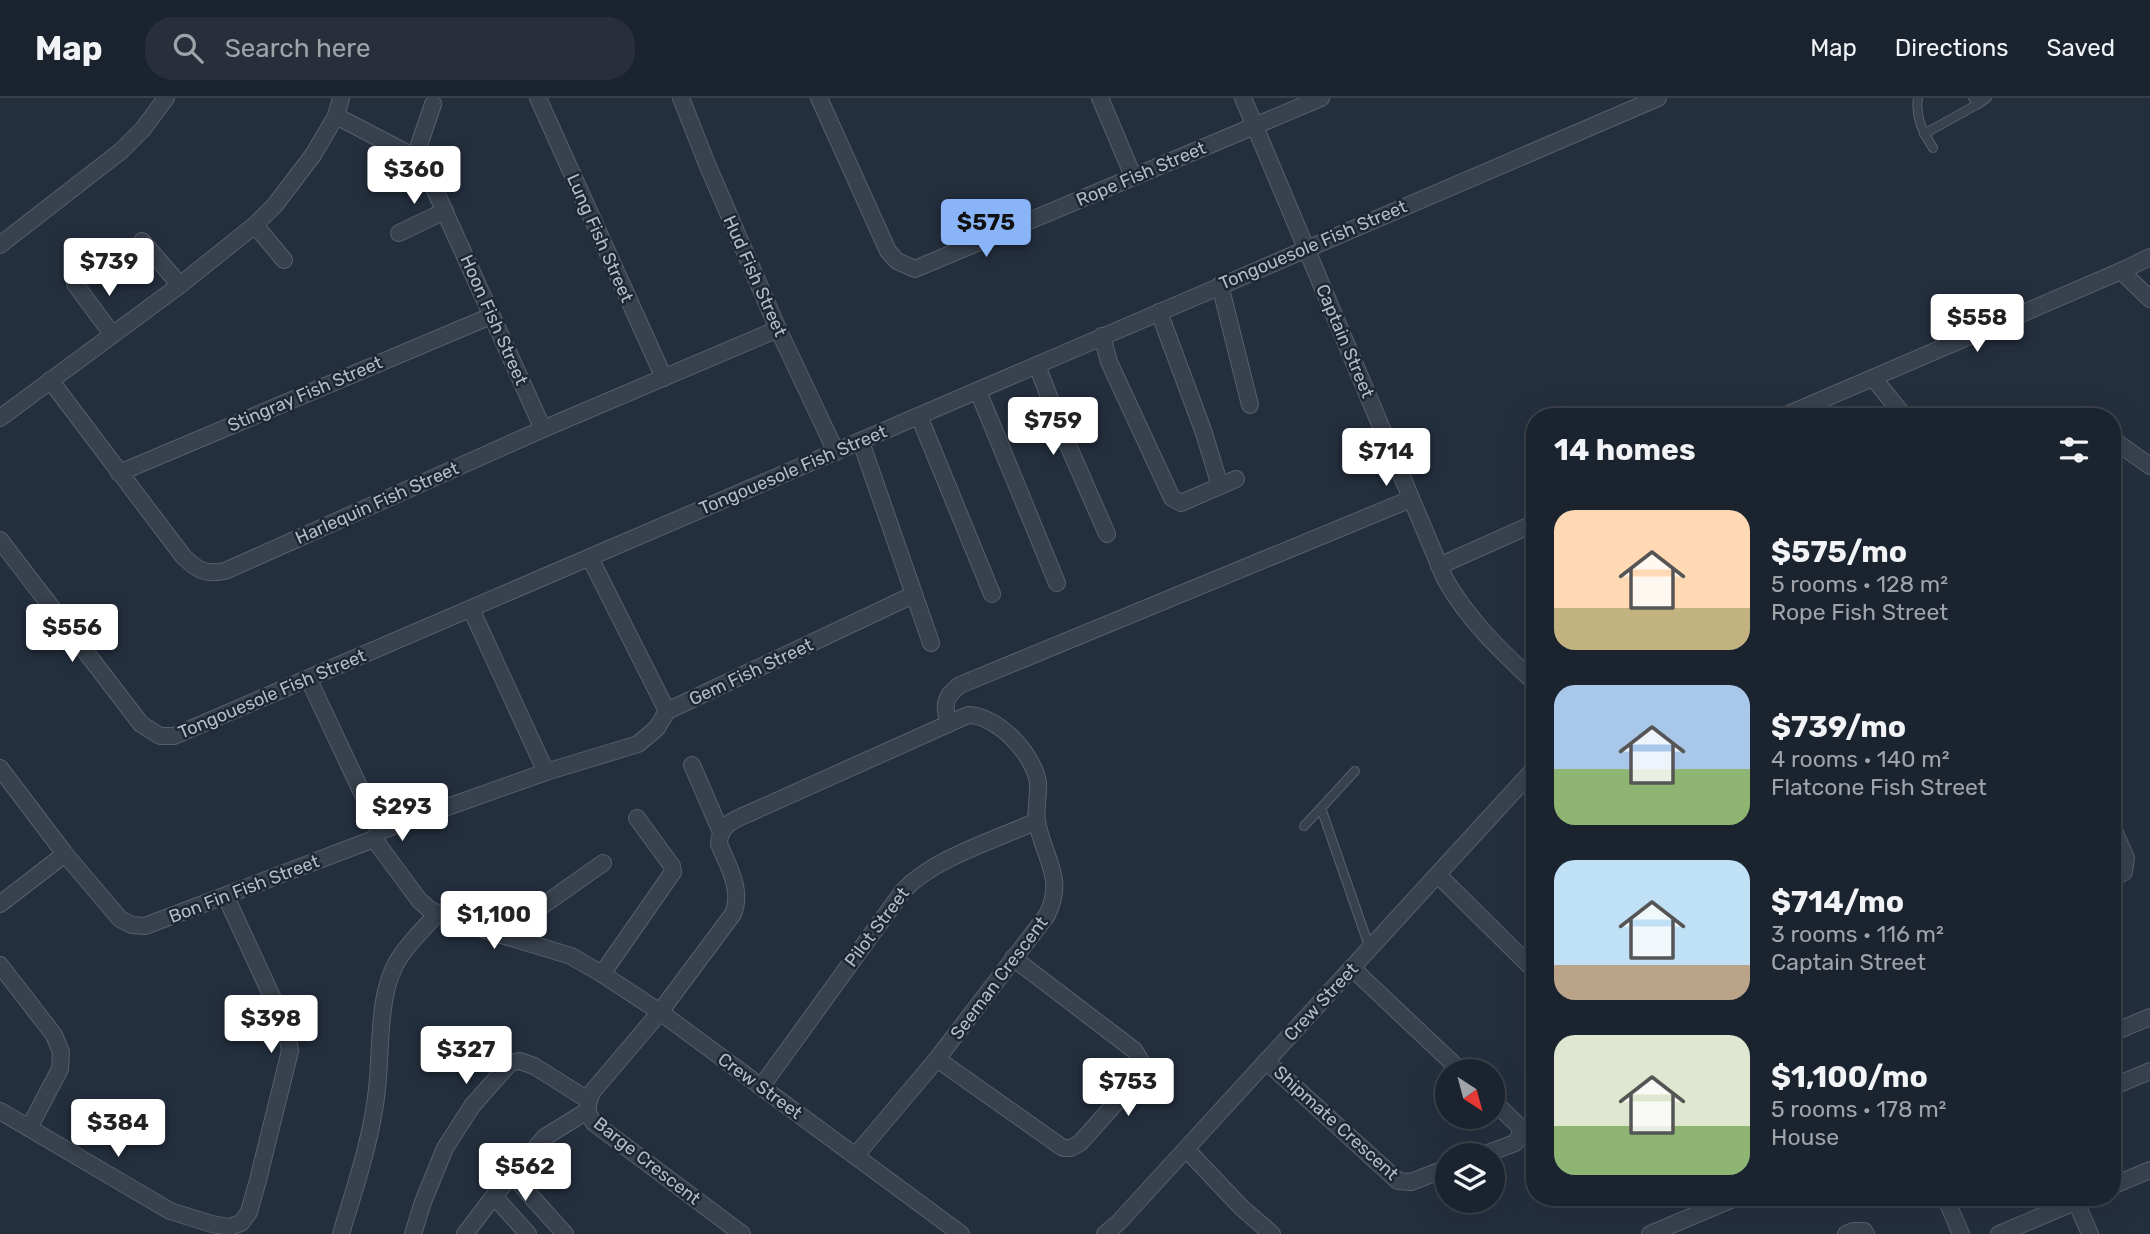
<!DOCTYPE html>
<meta charset="utf-8">
<style>
body{margin:0;font-family:Rubik,sans-serif;background:#282f3a;color:#f1f3f6;height:100vh;display:flex;flex-direction:column;font-size:26px;white-space:nowrap}
*{box-sizing:border-box;margin:0}
p{font-size:23px;color:#a0a4aa}
.icon{flex:none;width:38px;height:38px;fill:none;stroke:currentColor;stroke-width:2;stroke-linecap:round;stroke-linejoin:round}
.map{position:relative;flex:1;overflow:hidden}
.panel{position:absolute;left:1526px;top:310px;width:595px;height:798px;display:flex;flex-direction:column;background:#1b232e;border-radius:28px;box-shadow:0 7px 28px #0002,0 0 0 2px #39404a}
.panel>*{flex:none}
.needle{width:46px;rotate:144deg}
.tools{position:absolute;left:1435px;top:961px;display:grid;gap:14px}
.tools a{display:grid;place-items:center;width:70px;height:70px;border-radius:50%;background:#1b232e;box-shadow:0 7px 28px #0002,0 0 0 2px #39404a;font-size:35px}
.price{position:absolute;translate:-50% -60px;padding:0 16px;border-radius:7px;background:#fff;color:#222;font-size:23px;line-height:46px;filter:drop-shadow(0 2px 4px #0008)}
.price::after{content:'';position:absolute;left:50%;top:42px;width:21px;height:16px;margin-left:-10px;background:inherit;clip-path:polygon(0 0,100% 0,50% 100%)}
.price.current{background:#8ab4f8;color:#111}
ul{padding:0;list-style:none}
li{display:flex;align-items:center;gap:21px;height:175px;padding:0 28px}
li span{display:grid;place-items:center;flex:none;width:196px;height:140px;border-radius:21px;color:#555}
li>.icon{margin-inline-start:auto}
span .icon{width:84px;height:84px;fill:#fffc;stroke-width:1}
li b{font-size:30px}
h2{display:flex;justify-content:space-between;align-items:center;height:84px;padding:0 28px;font-size:30px}
header{display:flex;align-items:center;gap:42px;box-sizing:border-box;height:98px;padding:0 35px;background:#1b232e;border-bottom:2px solid #39404a}
header strong{font-size:33px}
nav{display:flex;gap:38px;margin-inline-start:auto;font-size:24px}
.search{width:490px;height:63px;background:#282f3a;display:flex;align-items:center;gap:18px;box-sizing:border-box;padding:0 24px;border-radius:28px;color:#a0a4aa;font-size:26px}
.map>svg:first-child{display:block}
</style>
<header>
<strong>Map</strong>
<div class="search"><svg class="icon" aria-label="search" viewBox="0 0 24 24"><circle cx="10" cy="10" r="6"/><path d="M15 15l6 6"/></svg>Search here</div>
<nav><a>Map</a><a>Directions</a><a>Saved</a></nav>
</header>
<div class="map">
<svg width="2150" height="1136" viewBox="0 0 2150 1136">
<rect width="100%" height="100%" fill="#242f3e"/>
<g fill="none" stroke-linecap="round" stroke-linejoin="round">
<defs>
<g id="lane">
<path d="M1918 0C1915 20 1923 34 1933 50"/>
<path d="M1973 0 1978 6 1987 0"/>
<path d="M1924 36 1978 6"/>
<path d="M1355 673 1321 710 1370 851"/>
<path d="M1304 728 1321 710"/>
</g>
<g id="street">
<path d="M538 0 664 280"/>
<path d="M681 0 707 66 778 231 836 354"/>
<path d="M819 0 888 153 897 163 915 171 1321 0"/>
<path d="M1100 0 1133 78"/>
<path d="M1243 0 1445 481C1468 522 1501 553 1535 585"/>
<path d="M336 18 415 59 425 70 543 331"/>
<path d="M415 59 433 6"/>
<path d="M255 127 284 162"/>
<path d="M399 135 445 113"/>
<path d="M142 143 180 187"/>
<path d="M0 147 121 53 143 31 166 0"/>
<path d="M2121 173 2150 201"/>
<path d="M75 186 112 236"/>
<path d="M1220 187 1250 307"/>
<path d="M1159 214 1204 335 1220 388"/>
<path d="M1102 238 1109 264 1172 400 1181 405 1236 381"/>
<path d="M1037 267 1064 338 1107 436"/>
<path d="M1874 281 1904 318"/>
<path d="M50 282 183 458C197 472 205 477 225 473L543 331 778 231"/>
<path d="M978 293 1057 485"/>
<path d="M919 318 992 496"/>
<path d="M1784 318 2121 173 2150 159"/>
<path d="M0 320 180 187 255 127 275 107 313 57 336 18 341 0"/>
<path d="M2112 341 2150 368"/>
<path d="M861 344 931 545"/>
<path d="M119 375 491 218"/>
<path d="M0 442 141 626 160 638H174L1658 0"/>
<path d="M590 460 667 613 913 497"/>
<path d="M1439 468 1535 425"/>
<path d="M471 511 546 674"/>
<path d="M309 582 380 733"/>
<path d="M949 626C943 607 944 599 960 587L1411 401"/>
<path d="M692 667 721 734"/>
<path d="M0 670 65 756 120 821 132 827 145 828 374 741 380 733 546 674 638 646 657 630 667 613"/>
<path d="M2112 728 2126 760 2124 774 2112 781"/>
<path d="M374 741 419 802 429 811 449 821 571 858 602 876 660 914 961 1136"/>
<path d="M1438 777 1535 873"/>
<path d="M0 806 65 756"/>
<path d="M508 838 525 820 603 765"/>
<path d="M0 867 54 937 61 954 60 971 29 1030"/>
<path d="M1352 870 1461 973"/>
<path d="M602 876 673 774 672 768 637 720"/>
<path d="M2112 935 2150 919"/>
<path d="M937 961 1063 1050H1071L1080 1045 1138 980C1146 970 1141 962 1134 952L1013 860"/>
<path d="M1266 963 1398 1083 1411 1084 1447 1070"/>
<path d="M761 989 903 793C934 760 995 742 1037 723"/>
<path d="M2112 989 2150 973"/>
<path d="M0 1013 170 1113 212 1126 229 1129 241 1125 249 1114 258 1082 290 953 286 929 226 799"/>
<path d="M1186 1051 1242 1110 1272 1136"/>
<path d="M1483 1057 1515 1045 1521 1036 1519 1028 1493 1003"/>
<path d="M512 1077 565 1136"/>
<path d="M2112 1088 2150 1072"/>
<path d="M494 1098 528 1136"/>
<path d="M1945 1099 1961 1136"/>
<path d="M2076 1104 2090 1136"/>
<path d="M341 1136C355 1089 372 1040 377 991 382 950 376 891 402 856 412 842 425 829 437 816"/>
<path d="M413 1136 423 1104 445 1050 472 1008 510 965 520 963 534 968 588 1002"/>
<path d="M465 1136 494 1098 545 1039 587 1013"/>
<path d="M742 1136 594 1025C585 1013 587 1005 593 993L660 914 733 816C743 792 728 768 719 746 719 726 736 721 752 714L968 617C997 617 1034 656 1038 685 1039 697 1035 711 1037 723 1043 760 1066 779 1047 817L937 961 856 1057"/>
<path d="M1105 1136 1119 1124 1535 670"/>
<path d="M1650 1136 1738 1099"/>
<path d="M1846 1136 1853 1133H1864L1866 1136"/>
<path d="M1999 1136 2087 1099"/>
</g>
</defs>
<use href="#lane" stroke="#565f6c" stroke-width="10"/>
<use href="#street" stroke="#565f6c" stroke-width="18"/>
<use href="#lane" stroke="#38414e" stroke-width="8"/>
<use href="#street" stroke="#38414e" stroke-width="16"/>
</g>
<g text-anchor="middle" stroke-width="5" stroke-linejoin="round" paint-order="stroke">
<g font-size="18" fill="#b4bcc9" stroke="#1d2633">
<text transform="translate(1141 76) rotate(-23)" y="6">Rope Fish Street</text>
<text transform="translate(600 140) rotate(66)" y="6">Lung Fish Street</text>
<text transform="translate(1313 147) rotate(-23)" y="6">Tongouesole Fish Street</text>
<text transform="translate(755 178) rotate(66)" y="6">Hud Fish Street</text>
<text transform="translate(494 222) rotate(66)" y="6">Hoon Fish Street</text>
<text transform="translate(1345 243) rotate(67)" y="6">Captain Street</text>
<text transform="translate(305 296) rotate(-23)" y="6">Stingray Fish Street</text>
<text transform="translate(793 372) rotate(-23)" y="6">Tongouesole Fish Street</text>
<text transform="translate(377 405) rotate(-24)" y="6">Harlequin Fish Street</text>
<text transform="translate(751 574) rotate(-25)" y="6">Gem Fish Street</text>
<text transform="translate(272 596) rotate(-23)" y="6">Tongouesole Fish Street</text>
<text transform="translate(244 791) rotate(-21)" y="6">Bon Fin Fish Street</text>
<text transform="translate(877 829) rotate(-53)" y="6">Pilot Street</text>
<text transform="translate(999 880) rotate(-53)" y="6">Seeman Crescent</text>
<text transform="translate(1321 904) rotate(-47)" y="6">Crew Street</text>
<text transform="translate(760 988) rotate(36)" y="6">Crew Street</text>
<text transform="translate(1336 1025) rotate(42)" y="6">Shipmate Crescent</text>
<text transform="translate(647 1063) rotate(38)" y="6">Barge Crescent</text>
</g>
</g>
</svg>
<div class="tools">
<a><svg class="needle" viewBox="-14 -14 28 28"><path d="M0-13l5 13h-10z" fill="#e53935"/><path d="M0 13l5-13h-10z" fill="#a0a4aa"/></svg></a>
<a><svg class="icon" aria-label="layers" viewBox="0 0 24 24"><path d="M12 4l9 5-9 5-9-5zM3 14l9 5 9-5"/></svg></a>
</div>
<b class="price" style="left:414px;top:108px">$360</b>
<b class="price current" style="left:986px;top:161px">$575</b>
<b class="price" style="left:109px;top:200px">$739</b>
<b class="price" style="left:1977px;top:256px">$558</b>
<b class="price" style="left:1053px;top:359px">$759</b>
<b class="price" style="left:1386px;top:390px">$714</b>
<b class="price" style="left:72px;top:566px">$556</b>
<b class="price" style="left:402px;top:745px">$293</b>
<b class="price" style="left:494px;top:853px">$1,100</b>
<b class="price" style="left:271px;top:957px">$398</b>
<b class="price" style="left:466px;top:988px">$327</b>
<b class="price" style="left:1128px;top:1020px">$753</b>
<b class="price" style="left:118px;top:1061px">$384</b>
<b class="price" style="left:525px;top:1105px">$562</b>
<section class="panel">
<h2>14 homes<svg class="icon" aria-label="filters" viewBox="0 0 24 24"><path d="M4 7h16M4 17h16"/><circle cx="9" cy="7" r="2"/><circle cx="15" cy="17" r="2"/></svg></h2>
<ul>
<li><span style="background:linear-gradient(#ffd9b3 70%,#c2b280 0)"><svg class="icon" aria-label="home" viewBox="0 0 24 24"><path d="M3 11l9-7 9 7M6 9v11h12V9"/></svg></span><div><b>$575/mo</b><p>5 rooms · 128 m²</p><p>Rope Fish Street</p></div></li>
<li><span style="background:linear-gradient(#a9c7e8 60%,#8fb573 0)"><svg class="icon" aria-label="home" viewBox="0 0 24 24"><path d="M3 11l9-7 9 7M6 9v11h12V9"/></svg></span><div><b>$739/mo</b><p>4 rooms · 140 m²</p><p>Flatcone Fish Street</p></div></li>
<li><span style="background:linear-gradient(#bfe0f5 75%,#b9a48a 0)"><svg class="icon" aria-label="home" viewBox="0 0 24 24"><path d="M3 11l9-7 9 7M6 9v11h12V9"/></svg></span><div><b>$714/mo</b><p>3 rooms · 116 m²</p><p>Captain Street</p></div></li>
<li><span style="background:linear-gradient(#dfe7d0 65%,#8fb573 0)"><svg class="icon" aria-label="home" viewBox="0 0 24 24"><path d="M3 11l9-7 9 7M6 9v11h12V9"/></svg></span><div><b>$1,100/mo</b><p>5 rooms · 178 m²</p><p>House</p></div></li>
</ul>
</section>
</div>
